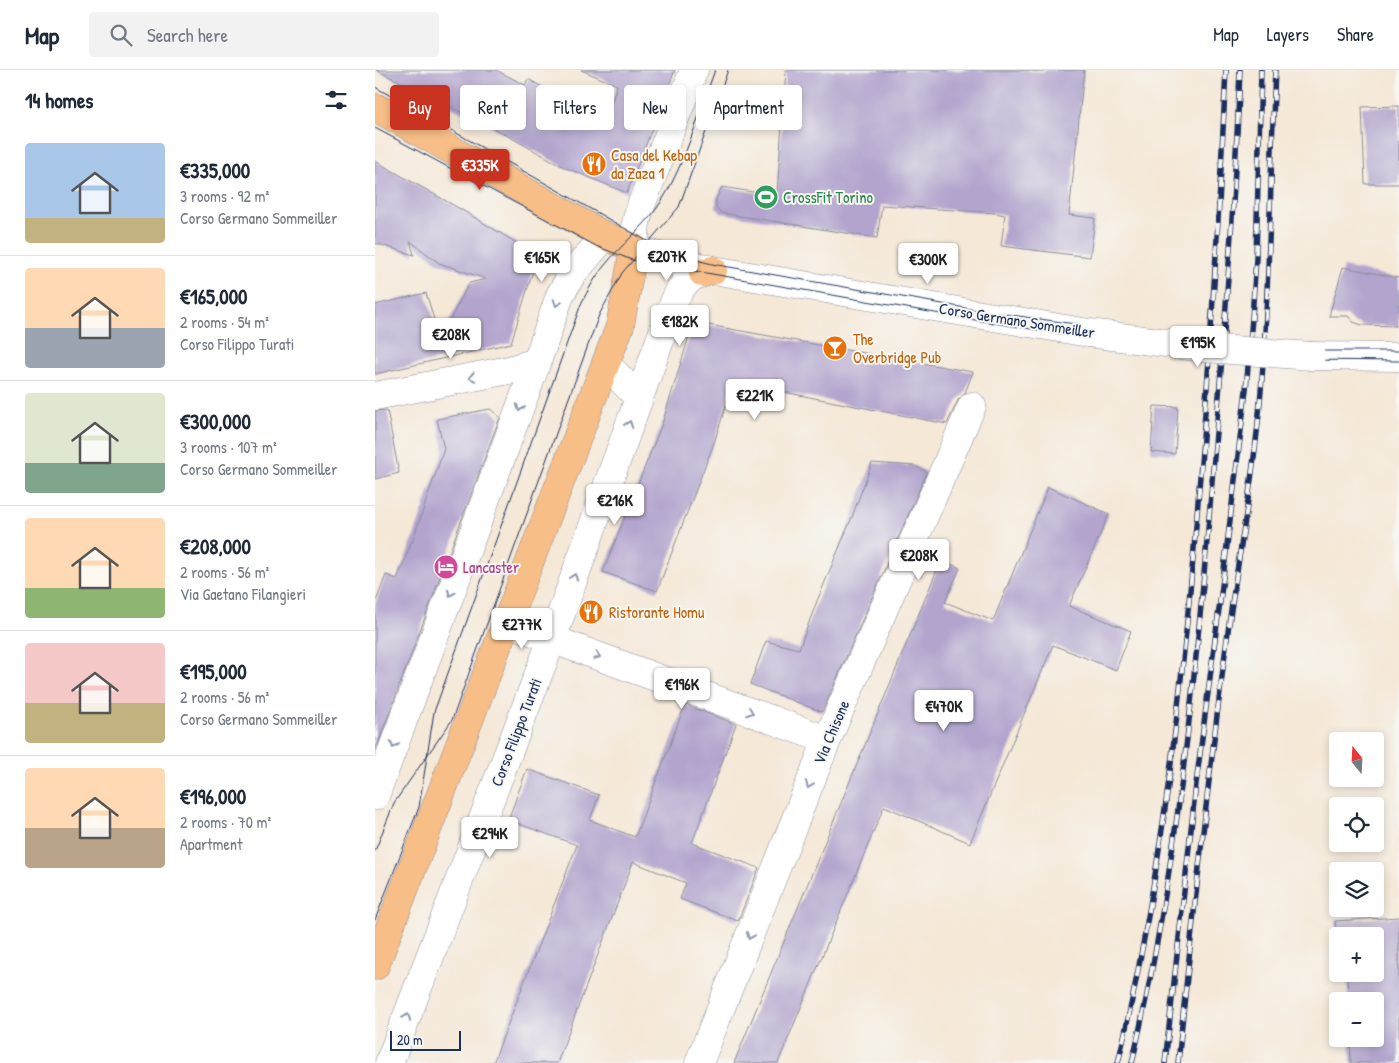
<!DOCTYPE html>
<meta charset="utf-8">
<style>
body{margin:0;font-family:"Patrick Hand",sans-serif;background:#f2f2f3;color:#1f2937;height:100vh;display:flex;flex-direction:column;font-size:19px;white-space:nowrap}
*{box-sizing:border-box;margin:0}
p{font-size:16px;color:#747a83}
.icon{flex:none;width:28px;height:28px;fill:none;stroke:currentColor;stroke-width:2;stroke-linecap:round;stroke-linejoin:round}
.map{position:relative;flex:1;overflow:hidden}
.side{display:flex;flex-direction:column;background:#fff;width:375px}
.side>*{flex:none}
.hud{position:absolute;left:15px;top:15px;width:475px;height:45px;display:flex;gap:10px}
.needle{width:32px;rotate:342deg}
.controls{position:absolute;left:954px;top:662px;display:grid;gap:10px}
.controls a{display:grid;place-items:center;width:55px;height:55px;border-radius:5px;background:#fff;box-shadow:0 2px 8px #0003;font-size:25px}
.scale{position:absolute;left:15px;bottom:12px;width:71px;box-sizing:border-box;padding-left:5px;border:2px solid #1b2f5e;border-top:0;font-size:14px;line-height:18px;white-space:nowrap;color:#1b2f5e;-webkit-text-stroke:4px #f6f6f2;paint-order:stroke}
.price{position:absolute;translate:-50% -42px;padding:0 11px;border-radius:5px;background:#fff;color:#222;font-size:16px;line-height:32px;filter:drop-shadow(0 1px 2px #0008)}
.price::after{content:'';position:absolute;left:50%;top:30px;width:15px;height:11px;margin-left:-8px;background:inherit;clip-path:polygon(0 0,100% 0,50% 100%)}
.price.current{background:#c8321e;color:#fff}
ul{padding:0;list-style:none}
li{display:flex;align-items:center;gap:15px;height:125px;padding:0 25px}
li+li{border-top:1px solid #e0e1e3}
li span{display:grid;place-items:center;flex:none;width:140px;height:100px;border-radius:5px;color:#555}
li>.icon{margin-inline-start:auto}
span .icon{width:60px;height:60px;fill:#fffc;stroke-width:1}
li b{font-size:21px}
h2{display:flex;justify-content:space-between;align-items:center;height:60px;padding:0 25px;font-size:21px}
.tag{padding:0 18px;border-radius:5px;background:#fff;box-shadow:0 2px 8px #0003;font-size:18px;line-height:45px}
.tag.current{background:#c8321e;color:#fff}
header{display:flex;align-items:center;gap:30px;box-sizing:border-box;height:70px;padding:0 25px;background:#fff;border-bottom:1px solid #e0e1e3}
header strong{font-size:24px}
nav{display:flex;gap:28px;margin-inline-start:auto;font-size:18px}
.search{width:350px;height:45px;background:#f2f2f3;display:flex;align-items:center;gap:12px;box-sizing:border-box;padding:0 18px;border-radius:5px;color:#747a83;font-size:19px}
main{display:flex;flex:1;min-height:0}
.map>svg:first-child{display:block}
</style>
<header>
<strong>Map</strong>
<div class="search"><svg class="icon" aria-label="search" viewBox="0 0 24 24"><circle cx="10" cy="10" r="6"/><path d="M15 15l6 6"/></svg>Search here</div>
<nav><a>Map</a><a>Layers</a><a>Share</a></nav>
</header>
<main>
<section class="side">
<h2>14 homes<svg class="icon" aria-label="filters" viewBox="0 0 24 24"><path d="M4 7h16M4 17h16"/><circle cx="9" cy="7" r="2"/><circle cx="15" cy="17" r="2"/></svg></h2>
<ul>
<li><span style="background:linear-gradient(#a9c7e8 75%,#c2b280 0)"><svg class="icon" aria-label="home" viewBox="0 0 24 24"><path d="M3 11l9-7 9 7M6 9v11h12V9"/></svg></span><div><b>€335,000</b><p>3 rooms · 92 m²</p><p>Corso Germano Sommeiller</p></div></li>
<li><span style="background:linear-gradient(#ffd9b3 60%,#9aa5b1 0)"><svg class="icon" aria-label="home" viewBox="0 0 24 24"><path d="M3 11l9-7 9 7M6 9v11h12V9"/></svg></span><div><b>€165,000</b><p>2 rooms · 54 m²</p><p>Corso Filippo Turati</p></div></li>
<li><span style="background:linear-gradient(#dfe7d0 70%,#7fa58c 0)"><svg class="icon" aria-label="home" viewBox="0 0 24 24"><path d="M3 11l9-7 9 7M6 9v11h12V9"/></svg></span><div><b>€300,000</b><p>3 rooms · 107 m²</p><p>Corso Germano Sommeiller</p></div></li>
<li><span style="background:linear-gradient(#ffd9b3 70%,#8fb573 0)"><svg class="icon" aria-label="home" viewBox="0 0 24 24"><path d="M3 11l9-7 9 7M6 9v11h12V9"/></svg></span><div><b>€208,000</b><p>2 rooms · 56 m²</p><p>Via Gaetano Filangieri</p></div></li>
<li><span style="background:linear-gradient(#f6c9c9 60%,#c2b280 0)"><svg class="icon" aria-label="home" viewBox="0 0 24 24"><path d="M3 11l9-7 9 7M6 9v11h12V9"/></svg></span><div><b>€195,000</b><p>2 rooms · 56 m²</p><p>Corso Germano Sommeiller</p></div></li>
<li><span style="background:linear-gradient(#ffd9b3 60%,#b9a48a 0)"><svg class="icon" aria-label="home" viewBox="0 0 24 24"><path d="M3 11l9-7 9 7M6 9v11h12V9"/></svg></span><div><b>€196,000</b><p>2 rooms · 70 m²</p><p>Apartment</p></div></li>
</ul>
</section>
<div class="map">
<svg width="1024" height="993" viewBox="0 0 1024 993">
<rect width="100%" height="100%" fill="#f6f6f2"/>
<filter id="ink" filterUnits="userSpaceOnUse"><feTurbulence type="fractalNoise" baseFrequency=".02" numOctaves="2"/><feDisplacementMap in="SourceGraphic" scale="10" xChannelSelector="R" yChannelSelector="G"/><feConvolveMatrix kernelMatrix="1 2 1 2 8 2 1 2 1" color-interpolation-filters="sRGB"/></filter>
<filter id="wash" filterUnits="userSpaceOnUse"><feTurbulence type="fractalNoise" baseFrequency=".0096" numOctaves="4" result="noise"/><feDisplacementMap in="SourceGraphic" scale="20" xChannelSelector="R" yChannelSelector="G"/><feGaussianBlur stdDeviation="1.12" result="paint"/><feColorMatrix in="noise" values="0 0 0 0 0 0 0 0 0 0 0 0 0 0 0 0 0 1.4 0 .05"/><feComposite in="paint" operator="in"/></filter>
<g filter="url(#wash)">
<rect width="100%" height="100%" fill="#f5e8d7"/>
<g id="blocks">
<g fill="#b2a4cd">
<path d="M1 0H121L150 15 153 9 230 52 242 15 206 0H300L252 123 189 97 124 61Z"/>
<path d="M411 0H642L669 2 670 0H709L694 145 720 148 715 187 626 176 630 145 620 143 507 135 502 168 346 143 341 137V129L347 117 384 123 385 120 402 123Z"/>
<path d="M1024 36V114H990L987 37Z"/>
<path d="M0 91 87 140 142 173 160 194 136 273 0 304V235L51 223 65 269 94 213 111 209 64 193 35 171 39 185 0 173Z"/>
<path d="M968 197 1024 208V256L987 255 978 252 973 246H954Z"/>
<path d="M328 254 460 278 598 302 590 323 583 330 572 354 358 312 340 370 282 521 228 502 288 351 316 260Z"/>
<path d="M779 336 803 337 800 384 776 382Z"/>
<path d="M115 339 125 347 0 681V534L11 505 22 509 37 471V472L69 379 62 349Z"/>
<path d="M12 340 24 403 0 409V341Z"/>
<path d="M497 393 540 396 552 402 447 642 375 614 391 571 424 579 442 531 477 447Z"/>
<path d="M673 417 734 444 694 536 756 561 741 600 678 575 595 773 509 736 403 993H359L566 490 585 498 570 532 618 551Z"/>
<path d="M310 635 361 654 317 773 384 798 363 851 305 829 311 813 258 792 182 993H118L202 775 133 750 152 699 224 725 215 750 260 767Z"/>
<path d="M1024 847V993H976L975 969H1000V931H973L972 904H1000V866H961L960 851Z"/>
</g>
</g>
</g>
<g filter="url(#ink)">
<use href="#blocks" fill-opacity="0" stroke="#888c9a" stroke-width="1"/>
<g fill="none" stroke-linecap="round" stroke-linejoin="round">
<defs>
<g id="minor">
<path d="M319 0 265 138 261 153 259 178 294 190 338 200 714 263"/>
<path d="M936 286 1024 287"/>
<path d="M231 294 264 328"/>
<path d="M0 326 134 300 162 292"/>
<path d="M132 552 198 577 452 670"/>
<path d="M0 726 162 292 185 225 198 203 230 166"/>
<path d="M14 993 177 569 293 248C300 229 306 208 328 203"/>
<path d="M324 993 452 670 597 336"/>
</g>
<g id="major">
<path d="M0 37 230 166 259 178 245 256 0 896"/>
<path d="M328 203 338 200"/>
</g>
</defs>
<use href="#minor" stroke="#888c9a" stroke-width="29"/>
<use href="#major" stroke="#888c9a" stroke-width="29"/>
<use href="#minor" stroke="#fff" stroke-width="28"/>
<use href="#major" stroke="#f7be87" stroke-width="28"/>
<g stroke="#1b2f5e" stroke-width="1">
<path d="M0 17 274 172 306 186 337 194 608 241 828 272 936 281H1024"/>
<path d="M0 58 221 176 257 190 606 251 713 268 829 283 882 288 935 290 1024 291"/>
<path d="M0 781 19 733 77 650 224 245 247 203 304 137 353 0"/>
<path d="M0 850 44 737 59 642 206 234C213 220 220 207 230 195 246 175 267 159 282 138 308 101 324 43 340 0"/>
</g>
<defs>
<g id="rail">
<path d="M743 993C785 816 805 637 821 456 834 304 844 152 851 0"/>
<path d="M757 993C800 810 819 623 835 436 847 291 859 146 865 0"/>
<path d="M790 993 821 714 846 524 871 320 877 248 881 188 886 0"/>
<path d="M803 993C818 847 834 700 854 554 865 477 880 399 886 321 895 214 895 107 900 0"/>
</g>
</defs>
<use href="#rail" stroke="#1b2f5e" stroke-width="5.5"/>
<use href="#rail" stroke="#f6f6f2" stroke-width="4" stroke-dasharray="11" stroke-linecap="butt"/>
<defs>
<path id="minor-bridge" d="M714 263 830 278 936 286"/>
</defs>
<use href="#minor-bridge" stroke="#888c9a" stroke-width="29" stroke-linecap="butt"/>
<use href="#minor-bridge" stroke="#fff" stroke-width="28"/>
</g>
<defs><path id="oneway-chevron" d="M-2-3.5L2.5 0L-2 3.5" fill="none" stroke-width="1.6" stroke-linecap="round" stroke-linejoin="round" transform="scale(1.25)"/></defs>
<g stroke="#8d97ae">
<use href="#oneway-chevron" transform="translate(182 233) rotate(109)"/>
<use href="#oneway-chevron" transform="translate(97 307) rotate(169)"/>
<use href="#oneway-chevron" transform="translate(145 338) rotate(110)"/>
<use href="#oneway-chevron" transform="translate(254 354) rotate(-70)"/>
<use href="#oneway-chevron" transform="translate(199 507) rotate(-70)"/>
<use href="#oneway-chevron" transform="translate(76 523) rotate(110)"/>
<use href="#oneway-chevron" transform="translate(222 586) rotate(20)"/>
<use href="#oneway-chevron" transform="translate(375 642) rotate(20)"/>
<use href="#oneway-chevron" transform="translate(19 675) rotate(110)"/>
<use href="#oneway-chevron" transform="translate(434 715) rotate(112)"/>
<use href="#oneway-chevron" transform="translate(375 866) rotate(112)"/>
<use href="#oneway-chevron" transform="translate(32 947) rotate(-69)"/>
</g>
</g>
<defs>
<symbol id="restaurant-disc" viewBox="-11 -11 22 22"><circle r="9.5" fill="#e8710a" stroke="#f6f6f2"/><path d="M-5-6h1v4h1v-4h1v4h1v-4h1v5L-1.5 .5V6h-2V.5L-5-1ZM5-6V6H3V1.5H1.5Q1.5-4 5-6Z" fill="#fff"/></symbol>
<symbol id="stadium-disc" viewBox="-11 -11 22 22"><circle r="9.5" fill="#2e9e5b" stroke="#f6f6f2"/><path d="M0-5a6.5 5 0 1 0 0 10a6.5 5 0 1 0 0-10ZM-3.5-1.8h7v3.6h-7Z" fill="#fff"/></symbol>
<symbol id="bar-disc" viewBox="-11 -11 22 22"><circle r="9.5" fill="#e8710a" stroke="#f6f6f2"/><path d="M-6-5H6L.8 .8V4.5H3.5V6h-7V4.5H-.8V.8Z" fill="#fff"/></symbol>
<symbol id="hotel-disc" viewBox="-11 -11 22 22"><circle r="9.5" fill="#d1479c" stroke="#f6f6f2"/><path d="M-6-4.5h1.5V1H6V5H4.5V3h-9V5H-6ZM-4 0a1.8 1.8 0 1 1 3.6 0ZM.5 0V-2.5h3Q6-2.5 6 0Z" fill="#fff"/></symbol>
</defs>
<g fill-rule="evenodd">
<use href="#restaurant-disc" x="205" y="80" width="28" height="28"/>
<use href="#stadium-disc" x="377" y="113" width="28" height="28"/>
<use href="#bar-disc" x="446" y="264" width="28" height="28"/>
<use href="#hotel-disc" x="57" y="483" width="28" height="28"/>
<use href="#restaurant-disc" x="202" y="528" width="28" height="28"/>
</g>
<g text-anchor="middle" stroke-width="4" stroke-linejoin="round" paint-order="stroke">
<g font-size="16" fill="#c56008" stroke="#f6f6f2" text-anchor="start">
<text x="236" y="91">Casa del Kebap<tspan x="236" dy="18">da Zaza 1</tspan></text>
<text x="478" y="275">The<tspan x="478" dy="18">Overbridge Pub</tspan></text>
<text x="234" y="548">Ristorante Homu</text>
</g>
<g font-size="16" fill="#27864d" stroke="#f6f6f2" text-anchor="start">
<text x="408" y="133">CrossFit Torino</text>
</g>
<g font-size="16" fill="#1b2f5e" stroke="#f6f6f2">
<text transform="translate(642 250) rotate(9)" y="6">Corso Germano Sommeiller</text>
<text transform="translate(141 662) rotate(-69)" y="6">Corso Filippo Turati</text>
<text transform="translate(456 662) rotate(-67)" y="6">Via Chisone</text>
</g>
<g font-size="16" fill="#b23c85" stroke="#f6f6f2" text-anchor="start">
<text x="88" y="503">Lancaster</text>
</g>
</g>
</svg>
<div class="controls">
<a><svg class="needle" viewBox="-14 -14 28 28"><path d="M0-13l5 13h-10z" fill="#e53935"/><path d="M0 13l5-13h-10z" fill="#747a83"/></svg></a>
<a><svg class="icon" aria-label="locate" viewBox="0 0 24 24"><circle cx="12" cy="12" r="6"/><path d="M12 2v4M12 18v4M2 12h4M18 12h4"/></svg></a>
<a><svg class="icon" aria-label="layers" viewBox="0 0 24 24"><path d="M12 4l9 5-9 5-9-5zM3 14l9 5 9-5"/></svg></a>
<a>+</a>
<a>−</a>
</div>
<div class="scale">20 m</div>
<b class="price current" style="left:105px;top:121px">€335K</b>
<b class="price" style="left:292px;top:212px">€207K</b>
<b class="price" style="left:167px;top:213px">€165K</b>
<b class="price" style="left:553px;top:215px">€300K</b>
<b class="price" style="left:305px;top:277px">€182K</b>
<b class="price" style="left:76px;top:290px">€208K</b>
<b class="price" style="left:823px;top:298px">€195K</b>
<b class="price" style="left:380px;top:351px">€221K</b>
<b class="price" style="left:240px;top:456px">€216K</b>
<b class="price" style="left:544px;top:511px">€208K</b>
<b class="price" style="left:147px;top:580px">€277K</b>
<b class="price" style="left:307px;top:640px">€196K</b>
<b class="price" style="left:569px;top:662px">€470K</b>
<b class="price" style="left:115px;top:789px">€294K</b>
<div class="hud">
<a class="tag current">Buy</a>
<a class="tag">Rent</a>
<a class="tag">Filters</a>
<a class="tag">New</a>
<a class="tag">Apartment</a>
</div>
</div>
</main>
